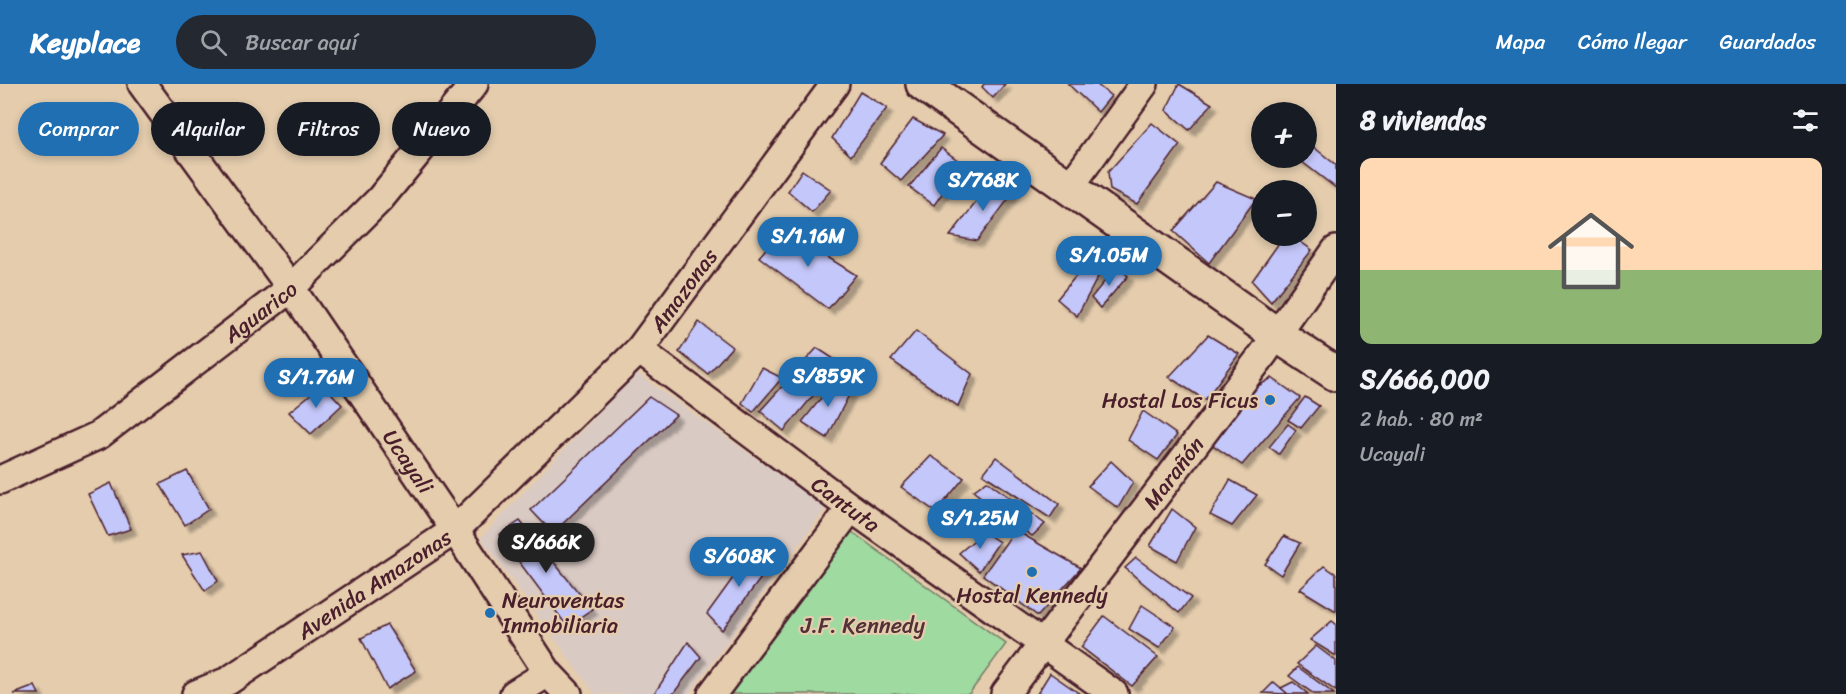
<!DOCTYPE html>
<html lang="es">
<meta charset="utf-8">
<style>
body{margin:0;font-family:Sriracha,sans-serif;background:#242831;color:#f1f3f6;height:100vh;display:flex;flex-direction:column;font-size:22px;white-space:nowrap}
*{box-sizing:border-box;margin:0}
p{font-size:20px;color:#9ea1a6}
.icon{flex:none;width:33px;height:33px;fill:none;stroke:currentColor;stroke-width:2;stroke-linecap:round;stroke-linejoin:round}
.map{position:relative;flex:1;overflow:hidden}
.details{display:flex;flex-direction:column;background:#171b24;width:510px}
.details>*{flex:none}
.top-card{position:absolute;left:18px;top:18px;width:570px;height:54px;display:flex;gap:12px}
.controls{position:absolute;left:1251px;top:18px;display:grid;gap:12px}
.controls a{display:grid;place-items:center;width:66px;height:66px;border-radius:50%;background:#171b24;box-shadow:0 3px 9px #0003;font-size:30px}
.price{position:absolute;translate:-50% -51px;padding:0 14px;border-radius:21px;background:#1f6fb2;color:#fff;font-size:20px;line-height:39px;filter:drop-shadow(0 2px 3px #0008)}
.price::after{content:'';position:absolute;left:50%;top:36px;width:18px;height:14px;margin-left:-9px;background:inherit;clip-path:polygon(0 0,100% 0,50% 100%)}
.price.current{background:#222;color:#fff}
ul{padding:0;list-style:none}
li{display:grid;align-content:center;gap:12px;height:318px;padding:0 24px}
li+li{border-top:2px solid #363941}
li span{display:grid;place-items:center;height:186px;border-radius:12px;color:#555}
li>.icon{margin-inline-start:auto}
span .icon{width:108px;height:108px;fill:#fffc;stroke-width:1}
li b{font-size:26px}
h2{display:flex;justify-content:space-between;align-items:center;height:72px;padding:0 24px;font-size:26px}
.tag{padding:0 21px;border-radius:27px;background:#171b24;box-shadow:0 3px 9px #0003;font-size:21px;line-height:54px}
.tag.current{background:#1f6fb2;color:#fff}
header{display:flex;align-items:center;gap:36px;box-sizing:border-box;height:84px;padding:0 30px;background:#1f6fb2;color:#fff}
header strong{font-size:28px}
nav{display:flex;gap:33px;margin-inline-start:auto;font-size:21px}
.search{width:420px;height:54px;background:#242831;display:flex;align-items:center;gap:15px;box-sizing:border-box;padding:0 21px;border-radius:33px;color:#9ea1a6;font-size:22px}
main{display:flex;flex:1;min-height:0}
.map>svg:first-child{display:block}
</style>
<header>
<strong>Keyplace</strong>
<div class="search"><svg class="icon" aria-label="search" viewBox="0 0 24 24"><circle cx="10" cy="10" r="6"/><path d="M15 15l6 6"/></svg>Buscar aquí</div>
<nav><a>Mapa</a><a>Cómo llegar</a><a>Guardados</a></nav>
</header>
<main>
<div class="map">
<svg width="1336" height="610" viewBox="0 0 1336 610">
<defs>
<filter id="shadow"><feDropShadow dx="5.5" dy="5.5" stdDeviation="1.5" flood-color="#0004"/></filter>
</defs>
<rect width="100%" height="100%" fill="#e4ccad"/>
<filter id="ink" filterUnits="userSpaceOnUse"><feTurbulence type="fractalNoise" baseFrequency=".0167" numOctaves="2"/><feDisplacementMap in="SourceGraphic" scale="12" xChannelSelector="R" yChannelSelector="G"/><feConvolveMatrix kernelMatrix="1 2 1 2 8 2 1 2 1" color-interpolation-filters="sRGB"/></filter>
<g filter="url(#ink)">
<path fill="#dacac4" d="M636 289 826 424 689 610H595L481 454Z"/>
<path fill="#9fdaa1" stroke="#747c66" stroke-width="1.5" d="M848 445 1006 560 969 610H726Z"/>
<g fill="#c4c7f9" stroke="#4a1f2b" stroke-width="1.5" filter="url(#shadow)">
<path d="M984 0H1005L993 14 982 3Z"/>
<path d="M1068 0H1096L1111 12 1098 28Z"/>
<path d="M1179 0 1212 20 1189 46 1166 26Z"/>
<path d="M860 8 887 24 851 72 832 54Z"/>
<path d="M913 35 943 51 901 97 880 79Z"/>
<path d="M1152 39 1180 61 1137 120 1110 106 1108 88Z"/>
<path d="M1306 57 1336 81V104L1297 74H1306Z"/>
<path d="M941 64 963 80 934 121 909 103Z"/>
<path d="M802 86 831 106 812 128 788 107Z"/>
<path d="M994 95 1013 109 977 157 950 152Z"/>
<path d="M1216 98 1256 115 1209 179 1173 147Z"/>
<path d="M783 145 856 191 828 225 759 173Z"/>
<path d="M1284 152H1292L1312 166 1271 218 1252 197Z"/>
<path d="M1085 181 1100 189 1077 232 1057 215Z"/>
<path d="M1117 182 1128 192 1100 224 1091 214Z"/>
<path d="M699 238 732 263 708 290 679 268Z"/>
<path d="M916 247 972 290 958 322 891 276Z"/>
<path d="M1208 251 1239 270 1205 316 1169 293Z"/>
<path d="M817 264 840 279 784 347 760 327Z"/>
<path d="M762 284 782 294 753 328 742 319Z"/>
<path d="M838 293 852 305 827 354 802 338Z"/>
<path d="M1272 294 1300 314 1242 381 1207 357 1249 307Z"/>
<path d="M323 300 342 321 311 350 289 328Z"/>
<path d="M649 313 676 331 553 449 531 426Z"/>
<path d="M1305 313 1319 322 1301 344 1288 336Z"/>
<path d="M1143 327 1177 351 1158 376 1128 356Z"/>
<path d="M1288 340 1296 346 1279 370 1269 363Z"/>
<path d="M931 372 964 394 936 428 901 403Z"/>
<path d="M996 373 1059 420 1050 434 983 390Z"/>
<path d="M1111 377 1133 398 1118 424 1088 402Z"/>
<path d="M187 387 209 425 185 441 160 400Z"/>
<path d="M1230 396 1257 411 1232 442 1210 431Z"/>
<path d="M987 397 1045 440 1032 452 973 407Z"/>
<path d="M111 399 131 445 108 452 88 410Z"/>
<path d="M1172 425 1195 443 1177 477 1150 462Z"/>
<path d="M520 437 592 525 567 542 499 451Z"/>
<path d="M1015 446 1081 484 1038 532 983 491Z"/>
<path d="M984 448 999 458 979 487 959 469Z"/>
<path d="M1284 452 1300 459 1281 491 1265 480Z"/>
<path d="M754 465 773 478 722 546 707 530Z"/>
<path d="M202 467 218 497 205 507 182 471Z"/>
<path d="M1136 474 1191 514 1179 529 1125 484Z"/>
<path d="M1324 482 1336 490V527L1300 505Z"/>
<path d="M1142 521 1175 543 1159 564 1129 545Z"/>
<path d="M1104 532 1158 573 1132 602 1081 563Z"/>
<path d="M1332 537 1336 540V572L1310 556Z"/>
<path d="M387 541 416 587 387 605 361 554Z"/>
<path d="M688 558 701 573 673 610H654Z"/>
<path d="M1316 562 1336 577V607L1297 580Z"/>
<path d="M1298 583 1334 610H1314L1289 592Z"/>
<path d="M1050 589 1080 610H1037Z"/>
<path d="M1274 598 1288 610 1263 609Z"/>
<path d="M1293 598 1308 610H1288L1281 604Z"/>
<path d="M35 602 39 610H14Z"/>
</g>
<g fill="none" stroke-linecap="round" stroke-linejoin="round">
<defs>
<g id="minor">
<path id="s1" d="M142 0 291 204 455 446 548 589 568 610"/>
<path d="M1069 104 1144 0"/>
<path id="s2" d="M639 266 851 424 1114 610"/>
<path id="s3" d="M0 396 99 351 291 204 380 115 474 0"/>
<path id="s4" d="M196 610 228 597 455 446 639 266 835 0"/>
<path d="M514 610 548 589"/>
<path d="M712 610 851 424"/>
<path id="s5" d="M1005 610 1264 269 1336 166"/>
</g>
<path id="major" d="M923 0 1277 251 1336 290"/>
</defs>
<use href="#minor" stroke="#4a1f2b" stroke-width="32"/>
<use href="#major" stroke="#4a1f2b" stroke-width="38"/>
<use href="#minor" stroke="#e4ccad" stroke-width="27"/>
<use href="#major" stroke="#e4ccad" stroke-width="33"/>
</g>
</g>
<g fill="#1f6fb2" stroke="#e4ccad" stroke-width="2">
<circle cx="1270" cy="316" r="6"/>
<circle cx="1032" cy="488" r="6"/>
<circle cx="490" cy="529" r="6"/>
</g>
<g text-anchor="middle" stroke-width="4.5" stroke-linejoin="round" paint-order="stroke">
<g font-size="22" fill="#4a1f2b" stroke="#e4ccad">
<text dy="8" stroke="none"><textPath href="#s4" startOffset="639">Amazonas</textPath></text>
<text dy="8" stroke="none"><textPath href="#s3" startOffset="312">Aguarico</textPath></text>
<text dy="8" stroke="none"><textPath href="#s1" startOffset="462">Ucayali</textPath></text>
<text dy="8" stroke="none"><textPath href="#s5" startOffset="278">Marañón</textPath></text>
<text dy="8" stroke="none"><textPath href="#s2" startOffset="258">Cantuta</textPath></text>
<text dy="8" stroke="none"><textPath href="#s4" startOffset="210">Avenida Amazonas</textPath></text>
</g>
<g font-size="22" fill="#4a1f2b" stroke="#e4ccad" text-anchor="end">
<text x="1258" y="324">Hostal Los Ficus</text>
<text x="1032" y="519" text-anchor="middle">Hostal Kennedy</text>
<text x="502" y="524" text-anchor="start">Neuroventas<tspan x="502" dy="25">Inmobiliaria</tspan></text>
</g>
<g font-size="22" fill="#523237" stroke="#e4ccad">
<text x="863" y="549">J.F. Kennedy</text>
</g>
</g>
</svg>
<div class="controls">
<a>+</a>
<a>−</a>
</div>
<b class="price" style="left:983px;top:128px">S/768K</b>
<b class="price" style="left:808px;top:184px">S/1.16M</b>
<b class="price" style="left:1109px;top:203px">S/1.05M</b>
<b class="price" style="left:828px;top:324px">S/859K</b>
<b class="price" style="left:316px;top:325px">S/1.76M</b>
<b class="price" style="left:980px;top:466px">S/1.25M</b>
<b class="price current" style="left:546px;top:490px">S/666K</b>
<b class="price" style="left:739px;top:504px">S/608K</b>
<div class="top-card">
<a class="tag current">Comprar</a>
<a class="tag">Alquilar</a>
<a class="tag">Filtros</a>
<a class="tag">Nuevo</a>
</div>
</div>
<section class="details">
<h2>8 viviendas<svg class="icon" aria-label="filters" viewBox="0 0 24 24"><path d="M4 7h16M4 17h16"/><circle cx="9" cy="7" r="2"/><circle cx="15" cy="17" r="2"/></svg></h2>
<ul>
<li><span style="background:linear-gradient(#ffd9b3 60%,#8fb573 0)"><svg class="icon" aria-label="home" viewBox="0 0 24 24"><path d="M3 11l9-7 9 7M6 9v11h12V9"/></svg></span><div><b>S/666,000</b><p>2 hab. · 80 m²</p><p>Ucayali</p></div></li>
</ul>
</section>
</main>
